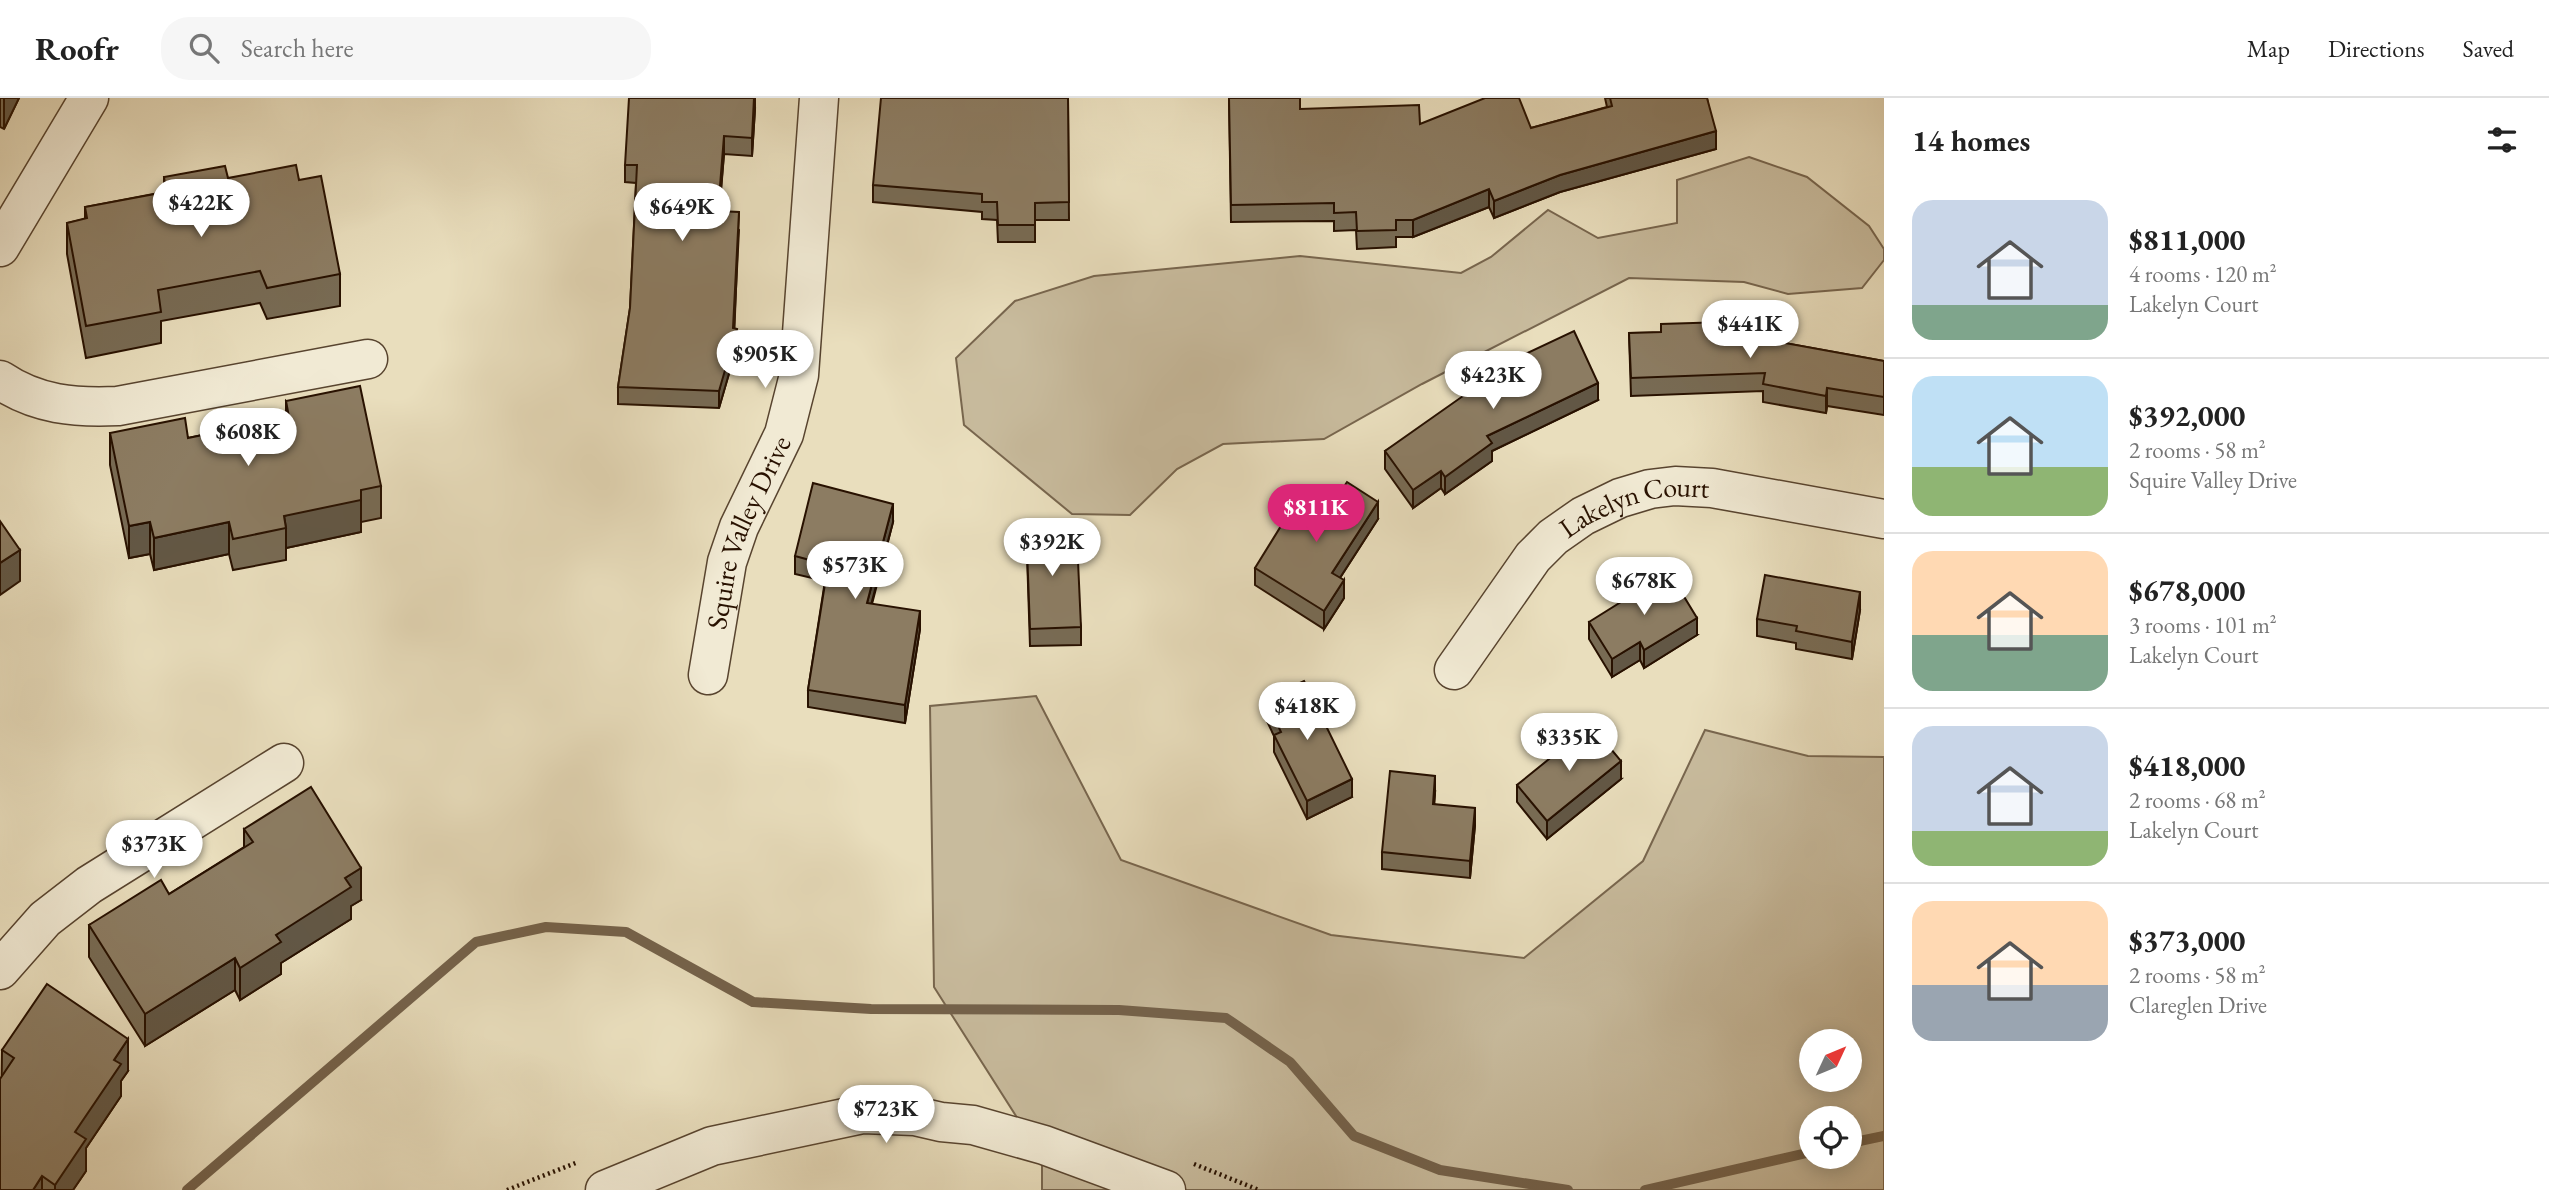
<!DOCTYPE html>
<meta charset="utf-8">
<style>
body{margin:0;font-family:"EB Garamond",serif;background:#f6f6f6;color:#222;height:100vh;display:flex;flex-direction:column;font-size:26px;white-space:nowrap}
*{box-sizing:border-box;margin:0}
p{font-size:23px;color:#767676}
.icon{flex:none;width:38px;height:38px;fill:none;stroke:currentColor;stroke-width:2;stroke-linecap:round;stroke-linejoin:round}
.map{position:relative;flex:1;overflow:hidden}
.drawer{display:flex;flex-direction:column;background:#fff;width:665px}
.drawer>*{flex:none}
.needle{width:46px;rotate:46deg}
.buttons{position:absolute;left:1799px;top:931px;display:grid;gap:14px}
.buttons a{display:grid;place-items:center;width:63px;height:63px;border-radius:50%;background:#fff;box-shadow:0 4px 18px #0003;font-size:35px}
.price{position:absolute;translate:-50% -60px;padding:0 16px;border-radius:24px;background:#fff;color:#222;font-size:23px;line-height:46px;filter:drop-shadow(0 2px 4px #0008)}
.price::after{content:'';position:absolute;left:50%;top:42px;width:21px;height:16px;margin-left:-10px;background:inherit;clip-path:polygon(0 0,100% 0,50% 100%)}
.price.active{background:#db2777;color:#fff}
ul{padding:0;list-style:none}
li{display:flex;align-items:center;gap:21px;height:175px;padding:0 28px}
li+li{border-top:2px solid #e0e0e0}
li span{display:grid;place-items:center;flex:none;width:196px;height:140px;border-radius:21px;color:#555}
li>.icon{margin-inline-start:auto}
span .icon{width:84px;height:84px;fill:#fffc;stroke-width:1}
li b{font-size:30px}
h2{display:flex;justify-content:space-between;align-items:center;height:84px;padding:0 28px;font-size:30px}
header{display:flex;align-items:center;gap:42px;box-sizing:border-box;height:98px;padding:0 35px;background:#fff;border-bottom:2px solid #e0e0e0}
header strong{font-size:33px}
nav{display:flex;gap:38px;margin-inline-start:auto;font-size:24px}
.search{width:490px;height:63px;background:#f6f6f6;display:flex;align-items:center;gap:18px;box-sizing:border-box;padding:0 24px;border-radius:28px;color:#767676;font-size:26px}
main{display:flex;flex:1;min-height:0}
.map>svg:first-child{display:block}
</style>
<header>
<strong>Roofr</strong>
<div class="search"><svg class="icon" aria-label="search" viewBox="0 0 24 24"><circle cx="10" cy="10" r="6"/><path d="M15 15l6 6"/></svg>Search here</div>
<nav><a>Map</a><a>Directions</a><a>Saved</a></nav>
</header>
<main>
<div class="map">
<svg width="1884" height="1092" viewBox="0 0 1884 1092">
<rect width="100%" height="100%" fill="#e9debd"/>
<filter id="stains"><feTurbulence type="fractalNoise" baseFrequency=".00286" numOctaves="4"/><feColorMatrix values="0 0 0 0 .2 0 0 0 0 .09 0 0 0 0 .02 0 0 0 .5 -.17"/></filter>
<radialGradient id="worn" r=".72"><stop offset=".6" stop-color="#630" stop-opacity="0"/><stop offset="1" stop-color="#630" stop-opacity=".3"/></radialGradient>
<g fill="#c8bb9d" stroke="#78664e" stroke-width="2" fill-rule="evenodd">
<path d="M1749 59 1807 79 1869 128 1884 151V162L1862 190 1788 196 1744 184 1629 180 1422 286 1324 341 1223 346 1177 371 1130 417 1072 416 964 327 956 260 1015 203 1094 178 1300 158 1461 175 1491 159 1548 112 1598 140 1677 125V82Z"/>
<path d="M1036 598 1121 762 1331 837 1524 860 1643 763 1705 632 1808 658 1884 659V1092H1042V1059L934 889 930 608ZM1811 943H1850V982H1811ZM1811 1020H1850V1059H1811Z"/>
</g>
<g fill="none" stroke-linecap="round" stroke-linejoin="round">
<g stroke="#74624b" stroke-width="10">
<path d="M1850 1045 1884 1038"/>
<path d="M187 1092 476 844 546 829 626 834 753 904 871 911 1119 912 1226 920 1290 964 1354 1038 1440 1072 1568 1092"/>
<path d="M1645 1092 1811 1054"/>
</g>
<defs>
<g id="minor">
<path d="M0 149 89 0"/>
<path d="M0 282C37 307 75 310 118 308L368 261"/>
<path id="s1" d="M1454 572 1533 459 1553 439 1583 418 1620 400 1650 391 1675 388 1712 390 1884 421"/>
<path id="s2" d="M708 577 727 464 739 429 784 336 799 277 819 0"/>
<path d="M0 872 45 821 89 787 284 665"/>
</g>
<path id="tertiary" d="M605 1092 712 1048 863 1016 915 1018 941 1024 973 1027 1044 1047 1166 1092"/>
</defs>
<use href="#minor" stroke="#58442f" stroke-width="41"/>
<use href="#tertiary" stroke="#58442f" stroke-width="41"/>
<g stroke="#281100" stroke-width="4.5" stroke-dasharray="2 3.5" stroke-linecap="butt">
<path d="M1194 1066 1259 1092"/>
<path d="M507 1092 578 1064"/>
</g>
<use href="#minor" stroke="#f1ead4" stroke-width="38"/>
<use href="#tertiary" stroke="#f1ead4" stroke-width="38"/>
</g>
<g fill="#786b54" stroke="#281100" stroke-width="2">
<path d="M0 0H19L4 31 0 29Z"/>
<path d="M1068 0 1069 122H1035V144H998L997 122 982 121V114L873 104V87Z"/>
<path d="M1229 0 1300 11 1420 26 1531 30 1607 9 1605 0H1707L1716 51 1560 94 1494 120 1489 109 1413 139H1396V149L1357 151 1356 132 1334 133V123L1231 124Z"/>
<path d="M755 11 752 58 724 56 719 113 739 132 734 230 737 248 719 310 618 306V289L630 210 636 85 625 84V67Z"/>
<path d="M164 79 228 80 299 82 340 176V208L267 221 260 205 161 223V245L86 260 67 156V125L85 121V109L164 94Z"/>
<path d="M1725 234 1884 263V317L1827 308 1826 315 1763 304V293L1631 298 1629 235Z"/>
<path d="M1519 259 1598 302 1492 353V363L1445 396 1441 390 1413 410 1385 371V353L1519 271Z"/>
<path d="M286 303 381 388V420L361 424V434L286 450V462L233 472 229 456 154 472 150 456 129 460 110 367V335L188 340 286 320Z"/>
<path d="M1329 411 1378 421 1340 480 1344 500 1324 531 1255 487V470Z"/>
<path d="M893 424 872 506 920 531 905 625 808 609V592L825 483 795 476V458Z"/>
<path d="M1026 425 1069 463 1081 529V547L1030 548Z"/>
<path d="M1860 512 1852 561 1796 551V545L1757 538V521Z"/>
<path d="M1589 524 1697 537 1644 570 1640 562 1612 579 1589 541Z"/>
<path d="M1265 601 1352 699 1307 721 1274 654V638L1265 619Z"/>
<path d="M1621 681 1547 741 1517 704V687Z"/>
<path d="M1435 695 1434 706 1475 727 1470 780 1382 771V754Z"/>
<path d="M244 731 361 802 351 808V821L281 865V876L240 902 235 892 145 948 89 859V827L169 796 244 749Z"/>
<path d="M2 952 128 973 121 983V998L86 1050V1073L73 1092H0Z"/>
</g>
<g fill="#625745" stroke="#281100" stroke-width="2">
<path d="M4 0H19L4 31Z"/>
<path d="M755 0V11L752 58V40Z"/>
<path d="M1716 33V51L1560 94 1494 120V103L1560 77Z"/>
<path d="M724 38V56L718 131V113Z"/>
<path d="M1489 91V109L1413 139V122Z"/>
<path d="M739 114 734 242 737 231V248L719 310V293L733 230Z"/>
<path d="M1598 285V302L1492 353V363L1445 396V379L1487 338Z"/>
<path d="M1827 290V308L1826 315V298Z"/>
<path d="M1441 373V390L1413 410V392Z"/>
<path d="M361 392V434L286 450V430L284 418Z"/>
<path d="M1378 404V421L1332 492V475Z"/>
<path d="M893 406V424L867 522V505Z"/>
<path d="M150 424V456L129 460V428Z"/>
<path d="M229 424V456L154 472V440Z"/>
<path d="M20 452V483L0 497V465Z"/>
<path d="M1344 482V500L1324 531V513Z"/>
<path d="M1860 494V512L1852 561V544Z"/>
<path d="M920 513V531L905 625V607Z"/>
<path d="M1697 520V537L1644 570V552Z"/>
<path d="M1640 544V562L1612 579V561Z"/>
<path d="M1621 663V681L1547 741V723Z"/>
<path d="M1435 678V695L1433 723V706Z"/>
<path d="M1352 681V699L1307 721V703Z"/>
<path d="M1475 710V727L1470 780V763Z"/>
<path d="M361 770V802L351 808V821L281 865V876L240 902V870L276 837 345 780Z"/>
<path d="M235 860V892L145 948V916Z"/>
<path d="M128 941V973L121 983V998L86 1050V1073L73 1092H55V1087L75 1034 114 962Z"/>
<path d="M42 1078V1092H33Z"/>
</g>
<g fill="#8c7c62" stroke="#281100" stroke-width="2">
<path d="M629 0H754L752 40 724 38 718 113 739 114 733 230 737 231 719 293 618 289 630 210 637 67H625Z"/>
<path d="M881 0H1068L1069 104 1035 105V127H998L997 104H982V96L873 87Z"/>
<path d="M1229 0H1300V11L1419 7 1420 26 1485 0H1519L1531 30 1612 8 1610 0H1707L1716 33 1560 77 1494 103 1489 91 1413 122H1396V132L1357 133 1356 114 1334 115V105L1231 107Z"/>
<path d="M296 67 299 82 321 78 340 176 267 190 260 173 158 192 161 214 86 228 67 125 87 120 85 109 166 94 164 79 225 68 228 80Z"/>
<path d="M1725 224V234L1884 263V299L1827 290 1826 298 1763 286 1765 275 1631 280 1629 235 1661 234V226Z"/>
<path d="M1574 233 1598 285 1487 338 1492 345 1445 379 1441 373 1413 392 1385 353 1463 298 1523 269 1519 259Z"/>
<path d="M360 288 381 388 361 392V402L284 418 286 430 233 441 229 424 154 440 150 424 129 428 110 335 185 320 188 340 289 319 286 303Z"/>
<path d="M1347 384 1378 404 1332 475 1344 482 1324 513 1255 470 1302 394 1329 411Z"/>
<path d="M813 385 893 406 867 505 920 513 905 607 808 592 828 467 795 458Z"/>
<path d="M0 423 20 452 0 465Z"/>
<path d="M1067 424 1069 463H1078L1081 529 1030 531 1026 425Z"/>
<path d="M1669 474 1697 520 1644 552 1640 544 1612 561 1589 524Z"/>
<path d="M1765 477 1860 494 1852 544 1796 533 1797 528 1757 521Z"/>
<path d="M1304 583 1352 681 1307 703 1274 637 1281 634 1265 601Z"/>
<path d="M1591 627 1621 663 1547 723 1517 687Z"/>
<path d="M1390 673 1435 678 1433 706 1475 710 1470 763 1382 754Z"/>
<path d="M311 689 361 770 345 780 351 789 276 837 281 844 240 870 235 860 145 916 89 827 161 782 169 796 253 744 244 731Z"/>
<path d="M47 886 128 941 114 962 121 966 75 1034 86 1041 55 1087 42 1078 33 1092H0V981L14 960 2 952Z"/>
</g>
<g text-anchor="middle" stroke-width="6" stroke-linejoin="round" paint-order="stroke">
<g font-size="28" fill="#281100" stroke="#f1ead4">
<text dy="10" stroke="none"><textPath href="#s1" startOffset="256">Lakelyn Court</textPath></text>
<text dy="10" stroke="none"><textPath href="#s2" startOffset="149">Squire Valley Drive</textPath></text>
</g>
</g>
<rect width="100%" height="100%" filter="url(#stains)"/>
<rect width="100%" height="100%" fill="url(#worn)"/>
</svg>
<div class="buttons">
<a><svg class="needle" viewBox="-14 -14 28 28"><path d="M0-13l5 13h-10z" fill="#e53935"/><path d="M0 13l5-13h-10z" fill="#767676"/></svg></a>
<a><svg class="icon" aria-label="locate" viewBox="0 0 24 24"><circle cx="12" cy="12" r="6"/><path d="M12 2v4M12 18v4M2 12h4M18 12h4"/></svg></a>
</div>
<b class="price" style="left:201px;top:141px">$422K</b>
<b class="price" style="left:682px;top:145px">$649K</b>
<b class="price" style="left:1750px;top:262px">$441K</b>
<b class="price" style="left:765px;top:292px">$905K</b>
<b class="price" style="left:1493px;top:313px">$423K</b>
<b class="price" style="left:248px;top:370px">$608K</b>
<b class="price active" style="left:1316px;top:446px">$811K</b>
<b class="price" style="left:1052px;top:480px">$392K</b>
<b class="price" style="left:855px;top:503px">$573K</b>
<b class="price" style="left:1644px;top:519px">$678K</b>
<b class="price" style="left:1307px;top:644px">$418K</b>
<b class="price" style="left:1569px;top:675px">$335K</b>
<b class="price" style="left:154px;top:782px">$373K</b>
<b class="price" style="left:886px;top:1047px">$723K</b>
</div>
<section class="drawer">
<h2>14 homes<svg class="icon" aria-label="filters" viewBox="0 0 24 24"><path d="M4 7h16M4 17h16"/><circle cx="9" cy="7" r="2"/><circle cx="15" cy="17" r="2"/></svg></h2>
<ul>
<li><span style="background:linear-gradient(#c9d6e8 75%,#7fa58c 0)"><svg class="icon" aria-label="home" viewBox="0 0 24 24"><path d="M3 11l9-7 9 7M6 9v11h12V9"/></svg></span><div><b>$811,000</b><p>4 rooms · 120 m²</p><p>Lakelyn Court</p></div></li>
<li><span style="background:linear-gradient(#bfe0f5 65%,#8fb573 0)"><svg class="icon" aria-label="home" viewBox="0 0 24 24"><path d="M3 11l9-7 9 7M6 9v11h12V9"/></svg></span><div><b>$392,000</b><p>2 rooms · 58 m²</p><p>Squire Valley Drive</p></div></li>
<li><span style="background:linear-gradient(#ffd9b3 60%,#7fa58c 0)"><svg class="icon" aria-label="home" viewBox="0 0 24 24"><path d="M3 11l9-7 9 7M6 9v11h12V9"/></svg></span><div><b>$678,000</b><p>3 rooms · 101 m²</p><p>Lakelyn Court</p></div></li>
<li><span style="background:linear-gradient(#c9d6e8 75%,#8fb573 0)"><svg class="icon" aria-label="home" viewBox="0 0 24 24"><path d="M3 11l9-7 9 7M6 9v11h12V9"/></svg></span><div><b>$418,000</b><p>2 rooms · 68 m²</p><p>Lakelyn Court</p></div></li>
<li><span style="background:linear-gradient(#ffd9b3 60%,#9aa5b1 0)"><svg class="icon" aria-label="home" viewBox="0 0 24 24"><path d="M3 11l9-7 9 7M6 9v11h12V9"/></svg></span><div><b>$373,000</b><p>2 rooms · 58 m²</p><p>Clareglen Drive</p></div></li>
</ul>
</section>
</main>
